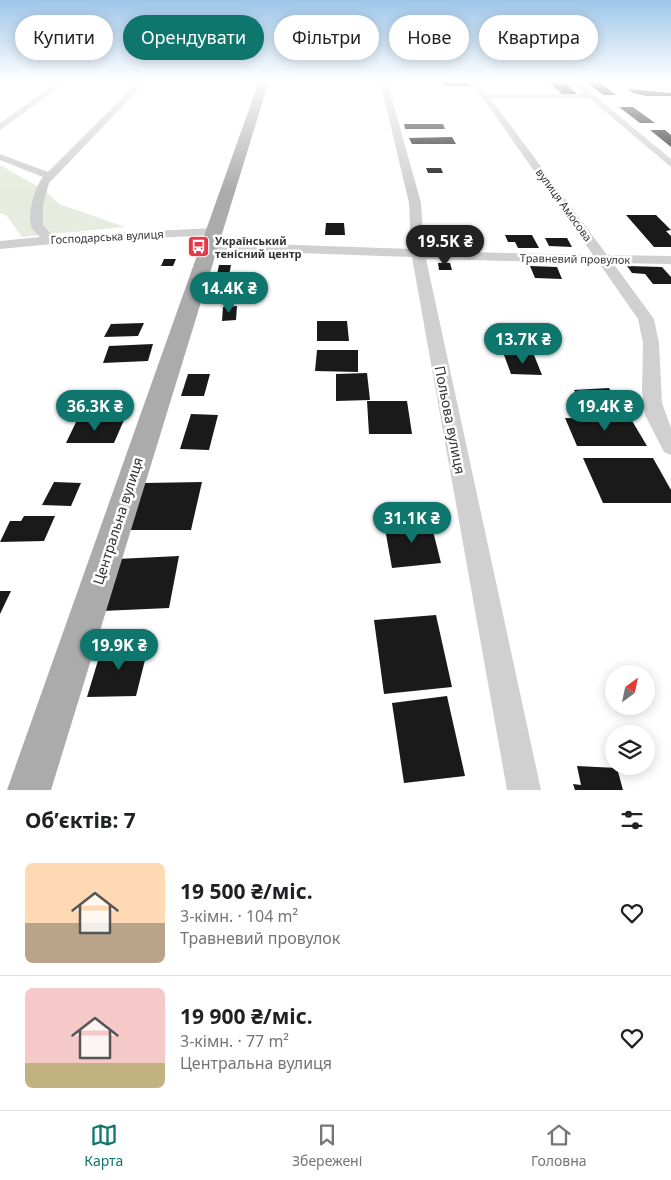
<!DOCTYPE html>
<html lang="uk">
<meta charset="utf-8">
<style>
body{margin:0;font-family:"Noto Sans",sans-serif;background:#f2f2f2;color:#202124;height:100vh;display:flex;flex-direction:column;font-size:19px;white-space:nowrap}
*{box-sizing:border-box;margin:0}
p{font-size:16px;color:#757577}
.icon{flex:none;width:28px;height:28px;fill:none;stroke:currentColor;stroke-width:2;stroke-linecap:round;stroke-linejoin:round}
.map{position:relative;height:790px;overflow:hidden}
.side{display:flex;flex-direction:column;background:#fff;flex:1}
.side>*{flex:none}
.hud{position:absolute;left:15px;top:15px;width:641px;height:45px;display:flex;gap:10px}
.needle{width:32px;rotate:33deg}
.tools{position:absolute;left:605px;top:665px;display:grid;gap:10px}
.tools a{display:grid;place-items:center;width:50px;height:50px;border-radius:50%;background:#fff;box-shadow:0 2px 12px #0003;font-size:25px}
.price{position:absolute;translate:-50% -42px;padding:0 11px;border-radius:18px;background:#0f766e;color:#fff;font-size:16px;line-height:32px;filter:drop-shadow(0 1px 2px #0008)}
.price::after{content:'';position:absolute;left:50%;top:30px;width:15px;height:11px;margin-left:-8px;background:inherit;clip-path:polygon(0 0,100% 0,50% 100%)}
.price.selected{background:#222;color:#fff}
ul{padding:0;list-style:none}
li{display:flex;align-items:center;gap:15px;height:125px;padding:0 25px}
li+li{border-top:1px solid #e0e0e0}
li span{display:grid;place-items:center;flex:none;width:140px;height:100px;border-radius:8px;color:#555}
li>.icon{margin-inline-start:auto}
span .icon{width:60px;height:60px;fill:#fffc;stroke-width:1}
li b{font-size:21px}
h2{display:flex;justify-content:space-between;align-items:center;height:60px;padding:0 25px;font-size:21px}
.tag{padding:0 18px;border-radius:22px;background:#fff;box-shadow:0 2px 12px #0003;font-size:18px;line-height:45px}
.tag.selected{background:#0f766e;color:#fff}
.dock{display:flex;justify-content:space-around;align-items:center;height:70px;border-top:1px solid #e0e0e0;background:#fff;font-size:14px;color:#757577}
.dock a{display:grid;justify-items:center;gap:2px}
.dock .selected{color:#0f766e}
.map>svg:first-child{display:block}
</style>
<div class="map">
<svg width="671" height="790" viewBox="0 0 671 790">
<rect width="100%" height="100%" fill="#fff"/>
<path fill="#e6ecdf" d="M0 165 44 190 59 204 125 227 22 237 6 215 0 213Z"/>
<g fill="#1a1a1a">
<path d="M587 82H599L616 95H603Z"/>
<path d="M443 83H469L471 86H444Z"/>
<path d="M550 83H565L577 94H562Z"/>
<path d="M628 89 671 93V96H647L633 93Z"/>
<path d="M619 107H633L655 123H640Z"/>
<path d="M404 124H443L445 129H405Z"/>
<path d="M650 130H665L671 135V147Z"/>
<path d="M452 137 456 144H412L409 138Z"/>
<path d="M426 168H441L443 173H428Z"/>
<path d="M626 215H656L671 230 666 231 671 236V247H654Z"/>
<path d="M326 223H344L345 235H325Z"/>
<path d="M505 235H532L539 248H518L515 242H508Z"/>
<path d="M545 238H567L572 247 549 246Z"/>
<path d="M164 259H176L173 266H161Z"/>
<path d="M438 263H450L452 270H439Z"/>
<path d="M219 265H231L226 292 213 293Z"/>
<path d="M530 266 557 267 562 279 535 278Z"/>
<path d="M627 266 662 267 671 277V284H653L645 274 632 273Z"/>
<path d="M237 306 236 320 222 321 223 307Z"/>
<path d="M317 321H347L349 341H317Z"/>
<path d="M144 323 138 336 104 337 111 324Z"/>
<path d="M153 344 148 361 103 363 109 346Z"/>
<path d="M317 350H358V372L315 371Z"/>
<path d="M504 355H534L542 375 511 374Z"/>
<path d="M367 373 370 400 336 401V374Z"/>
<path d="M188 374H210L204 396H181Z"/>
<path d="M609 388 621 407 585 409 574 390Z"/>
<path d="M367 401H407L412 434H369Z"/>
<path d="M191 414 218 415 209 450 180 449Z"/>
<path d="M565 418 631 419 647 446H577Z"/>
<path d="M77 420H124L114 443H66Z"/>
<path d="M583 458H653L671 490V503H603Z"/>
<path d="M54 482 81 483 71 506 42 505Z"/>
<path d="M202 482 191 530H129L144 483Z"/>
<path d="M24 516H55L44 541 0 542 10 521H21Z"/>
<path d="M430 519 441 563 392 568 384 523Z"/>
<path d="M179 556 169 608 102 611 117 559Z"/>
<path d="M0 591H11L0 614Z"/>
<path d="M436 615 452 687 384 694 374 620Z"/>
<path d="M103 644H149L136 696 87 697Z"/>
<path d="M447 696 465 776 404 783 392 703Z"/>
<path d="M577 766 617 768 623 790H575L573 784 581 785Z"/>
</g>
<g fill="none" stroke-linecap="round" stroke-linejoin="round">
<g fill="#d0d0d0" fill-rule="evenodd">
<path d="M60 81H68L0 130V123Z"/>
<path d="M139 81H147L49 183 43 205V225L53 236 214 228 218 229 220 232 218 235 84 241 0 249V241L40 237C37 234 34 231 32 228 26 217 35 186 43 177L0 160V154L48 172Z"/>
<path d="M380 81H387L421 203 424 251 593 255 471 81H477L487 94H584L569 81H577L671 159V167L589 98H490L607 255 671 256V264L613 263 654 319 659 343 662 403 671 428V455L664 452 645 415 642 391 643 343 638 319 599 263 426 259 541 790H507L412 257 209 250 202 246 209 242 411 249 409 203Z"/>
</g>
<path fill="#ababab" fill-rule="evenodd" d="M259 81H269L51 790H7Z"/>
</g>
<linearGradient id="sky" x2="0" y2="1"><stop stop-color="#9ec6ea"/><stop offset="0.42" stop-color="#fff"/><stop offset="1" stop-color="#fff" stop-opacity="0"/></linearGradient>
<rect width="671" height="191" fill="url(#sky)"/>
<defs>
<symbol id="bus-square" viewBox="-11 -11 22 22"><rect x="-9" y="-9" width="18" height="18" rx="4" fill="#e63946" stroke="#fff"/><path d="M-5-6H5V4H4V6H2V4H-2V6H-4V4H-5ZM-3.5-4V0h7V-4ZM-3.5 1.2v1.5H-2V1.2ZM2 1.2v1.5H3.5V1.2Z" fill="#fff"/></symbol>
</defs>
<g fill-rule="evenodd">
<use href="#bus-square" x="186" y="234" width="25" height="25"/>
</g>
<g text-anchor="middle" stroke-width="5" stroke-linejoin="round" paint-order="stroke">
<g font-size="11" fill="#333" stroke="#fff">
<text transform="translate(564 205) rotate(54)" y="4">вулиця Амосова</text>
<text transform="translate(107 237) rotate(-3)" y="4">Господарська вулиця</text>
<text transform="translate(575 259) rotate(1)" y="4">Травневий провулок</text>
</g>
<g font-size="11" font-weight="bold" fill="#333" stroke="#fff" text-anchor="start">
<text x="215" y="245">Український<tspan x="215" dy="13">тенісний центр</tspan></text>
</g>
<g font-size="14" fill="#333" stroke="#fff">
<text transform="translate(450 420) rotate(79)" y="5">Польова вулиця</text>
<text transform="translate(118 521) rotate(-72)" y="5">Центральна вулиця</text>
</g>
</g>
</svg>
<div class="tools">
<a><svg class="needle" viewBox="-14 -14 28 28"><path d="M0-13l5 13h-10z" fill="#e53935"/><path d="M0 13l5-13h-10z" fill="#757577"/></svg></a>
<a><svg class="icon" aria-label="layers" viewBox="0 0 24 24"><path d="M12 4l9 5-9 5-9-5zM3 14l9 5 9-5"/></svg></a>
</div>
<b class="price selected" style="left:445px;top:267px">19.5K ₴</b>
<b class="price" style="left:229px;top:314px">14.4K ₴</b>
<b class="price" style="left:523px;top:365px">13.7K ₴</b>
<b class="price" style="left:95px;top:432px">36.3K ₴</b>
<b class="price" style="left:605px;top:432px">19.4K ₴</b>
<b class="price" style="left:412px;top:544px">31.1K ₴</b>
<b class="price" style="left:119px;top:671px">19.9K ₴</b>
<div class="hud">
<a class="tag">Купити</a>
<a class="tag selected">Орендувати</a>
<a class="tag">Фільтри</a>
<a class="tag">Нове</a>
<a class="tag">Квартира</a>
</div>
</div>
<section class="side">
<h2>Об’єктів: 7<svg class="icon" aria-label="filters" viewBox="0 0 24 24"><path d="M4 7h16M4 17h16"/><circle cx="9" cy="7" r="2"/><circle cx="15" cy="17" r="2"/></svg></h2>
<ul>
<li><span style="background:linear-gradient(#ffd9b3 60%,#b9a48a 0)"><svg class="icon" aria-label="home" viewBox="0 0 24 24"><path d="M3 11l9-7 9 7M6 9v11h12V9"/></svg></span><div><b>19 500 ₴/міс.</b><p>3-кімн. · 104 m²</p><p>Травневий провулок</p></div><svg class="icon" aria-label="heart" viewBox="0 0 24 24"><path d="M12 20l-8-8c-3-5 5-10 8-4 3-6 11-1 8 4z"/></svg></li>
<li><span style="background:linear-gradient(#f6c9c9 75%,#c2b280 0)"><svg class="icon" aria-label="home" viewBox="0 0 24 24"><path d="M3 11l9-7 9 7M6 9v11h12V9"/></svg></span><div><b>19 900 ₴/міс.</b><p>3-кімн. · 77 m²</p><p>Центральна вулиця</p></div><svg class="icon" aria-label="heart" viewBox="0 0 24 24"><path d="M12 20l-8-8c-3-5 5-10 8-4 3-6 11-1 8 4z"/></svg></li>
</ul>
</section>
<nav class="dock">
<a class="selected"><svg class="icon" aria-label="map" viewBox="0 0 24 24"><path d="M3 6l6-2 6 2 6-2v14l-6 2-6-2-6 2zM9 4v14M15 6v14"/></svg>Карта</a>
<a><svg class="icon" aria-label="saved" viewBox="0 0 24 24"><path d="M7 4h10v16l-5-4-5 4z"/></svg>Збережені</a>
<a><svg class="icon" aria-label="home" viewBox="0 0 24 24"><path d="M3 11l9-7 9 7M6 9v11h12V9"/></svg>Головна</a>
</nav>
